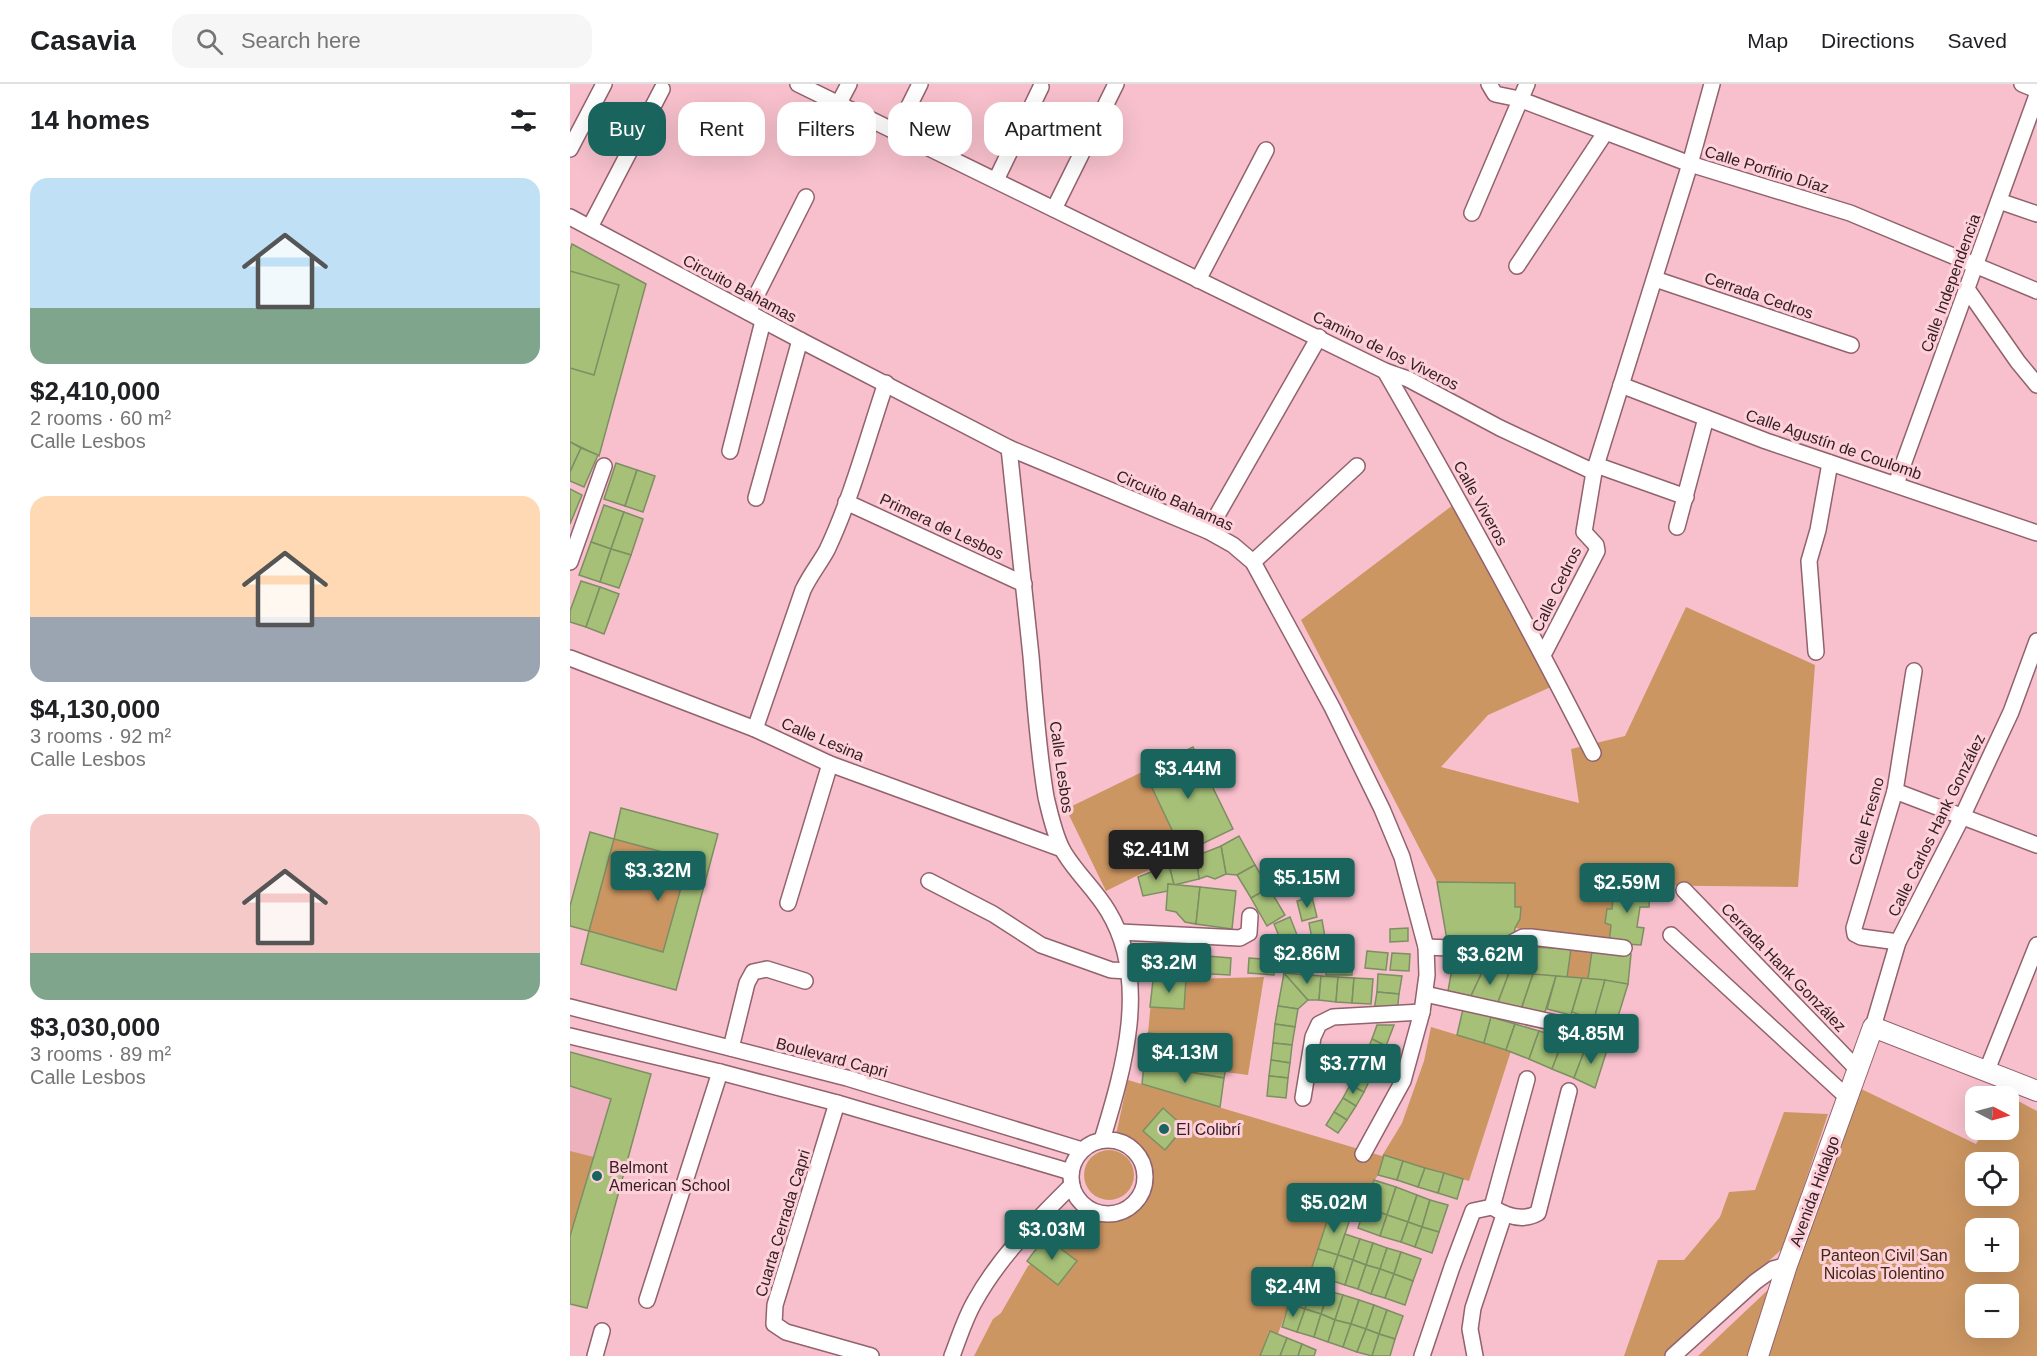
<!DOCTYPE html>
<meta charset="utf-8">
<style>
body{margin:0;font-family:Arial,sans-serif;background:#f6f6f6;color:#202124;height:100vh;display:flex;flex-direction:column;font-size:22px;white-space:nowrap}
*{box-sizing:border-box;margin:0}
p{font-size:20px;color:#757577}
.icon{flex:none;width:33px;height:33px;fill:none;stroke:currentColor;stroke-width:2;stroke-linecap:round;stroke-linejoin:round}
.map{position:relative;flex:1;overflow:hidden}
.panel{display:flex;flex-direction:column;background:#fff;width:570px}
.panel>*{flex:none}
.top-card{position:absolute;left:18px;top:18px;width:570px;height:54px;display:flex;gap:12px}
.needle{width:39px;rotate:96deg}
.buttons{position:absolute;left:1395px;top:1002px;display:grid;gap:12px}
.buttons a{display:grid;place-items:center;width:54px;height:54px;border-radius:12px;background:#fff;box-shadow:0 6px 24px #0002;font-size:30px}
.price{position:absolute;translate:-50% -51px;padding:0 14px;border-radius:6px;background:#19645c;color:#fff;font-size:20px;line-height:39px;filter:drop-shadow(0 2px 3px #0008)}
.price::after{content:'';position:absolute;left:50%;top:36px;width:18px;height:14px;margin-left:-9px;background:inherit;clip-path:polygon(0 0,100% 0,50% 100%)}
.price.active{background:#222;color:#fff}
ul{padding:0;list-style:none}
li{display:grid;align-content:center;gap:12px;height:318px;padding:0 30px}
li span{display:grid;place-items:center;height:186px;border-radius:18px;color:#555}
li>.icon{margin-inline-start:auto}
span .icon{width:108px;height:108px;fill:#fffc;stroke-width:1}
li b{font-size:26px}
h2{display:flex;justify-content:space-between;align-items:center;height:72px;padding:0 30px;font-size:26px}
.tag{padding:0 21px;border-radius:18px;background:#fff;box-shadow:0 6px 24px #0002;font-size:21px;line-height:54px}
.tag.active{background:#19645c;color:#fff}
header{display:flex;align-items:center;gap:36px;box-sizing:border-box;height:84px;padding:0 30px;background:#fff;border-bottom:2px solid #e0e0e0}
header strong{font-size:28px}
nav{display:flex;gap:33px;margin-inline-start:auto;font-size:21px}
.search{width:420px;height:54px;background:#f6f6f6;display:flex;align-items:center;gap:15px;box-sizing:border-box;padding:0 21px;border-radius:18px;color:#757577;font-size:22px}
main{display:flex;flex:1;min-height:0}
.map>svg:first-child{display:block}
</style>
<header>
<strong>Casavia</strong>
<div class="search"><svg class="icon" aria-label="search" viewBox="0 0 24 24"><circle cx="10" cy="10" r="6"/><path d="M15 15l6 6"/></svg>Search here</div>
<nav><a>Map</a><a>Directions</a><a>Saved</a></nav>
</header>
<main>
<section class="panel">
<h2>14 homes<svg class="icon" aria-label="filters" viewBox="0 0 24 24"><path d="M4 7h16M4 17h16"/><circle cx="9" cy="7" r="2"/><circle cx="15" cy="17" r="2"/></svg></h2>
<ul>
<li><span style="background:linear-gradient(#bfe0f5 70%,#7fa58c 0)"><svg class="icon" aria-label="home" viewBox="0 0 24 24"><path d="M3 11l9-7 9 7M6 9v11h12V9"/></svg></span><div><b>$2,410,000</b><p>2 rooms · 60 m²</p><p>Calle Lesbos</p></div></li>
<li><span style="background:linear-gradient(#ffd9b3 65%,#9aa5b1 0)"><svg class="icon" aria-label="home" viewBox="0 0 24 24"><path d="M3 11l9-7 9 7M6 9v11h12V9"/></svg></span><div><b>$4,130,000</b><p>3 rooms · 92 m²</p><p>Calle Lesbos</p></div></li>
<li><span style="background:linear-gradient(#f6c9c9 75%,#7fa58c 0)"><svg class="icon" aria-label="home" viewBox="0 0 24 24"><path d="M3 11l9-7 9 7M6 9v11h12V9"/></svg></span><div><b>$3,030,000</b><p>3 rooms · 89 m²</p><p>Calle Lesbos</p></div></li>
</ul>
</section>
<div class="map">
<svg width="1467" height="1272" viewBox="0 0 1467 1272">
<rect width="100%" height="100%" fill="#f7c0cc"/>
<path fill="#edb0bd" d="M0 968 81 990 17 1224 0 1220Z"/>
<g fill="#cb9662" fill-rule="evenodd">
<path d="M883 421 983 602 918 631 871 683 1009 719 1001 665 1055 652 1116 523 1245 581 1228 803 1044 801 1042 825H1037L1035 839 1041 841 1039 859 945 844 950 835 951 824 945 823V799L867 798 731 536Z"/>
<path d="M574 687 613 769 536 807 496 725Z"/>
<path d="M44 755 119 775 93 868 19 847Z"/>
<path d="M1001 865 1022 867 1018 895 997 893Z"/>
<path d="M694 893 678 991 655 988 661 958 578 949 583 896Z"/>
<path d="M861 943 941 967 899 1097 813 1072 815 1073 808 1091 780 1135 760 1129 740 1189 727 1196 708 1250 699 1247 690 1272H404L423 1235 431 1229 458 1182 525 1129C579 1139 596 1075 545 1055L558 996 812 1072 832 1039 854 977Z"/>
<path d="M1285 1002 1406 1060 1414 1046H1438V1012H1431L1433 1009 1467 1027V1272H1197ZM1406 1078H1438V1112H1406ZM1406 1144H1438V1178H1406ZM1406 1210H1438V1244H1406Z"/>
<path d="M1214 1028 1258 1030 1213 1164 1095 1272H1054L1088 1176H1114L1150 1133 1159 1108 1185 1106Z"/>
<circle cx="539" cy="1091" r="25"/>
<path d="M0 1067 24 1073 0 1152Z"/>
<path d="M1200 1204 1180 1272H1128Z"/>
</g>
<g fill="#a6c078" stroke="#7e8e63" stroke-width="1.5">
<path d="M2 160 76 200 29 372 0 358V166Z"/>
<path d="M0 187 49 201 24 291 0 284Z"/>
<path d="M0 358 11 364 0 388Z"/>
<path d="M11 364 28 371 14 403 0 397V388Z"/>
<path d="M46 379 67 386 55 422 34 415Z"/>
<path d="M67 386 85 392 73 428 55 422Z"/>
<path d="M0 405 12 411 0 440Z"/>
<path d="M34 421 54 428 41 465 21 458Z"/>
<path d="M54 428 73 435 61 471 41 465Z"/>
<path d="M21 458 41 465 30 498 9 491Z"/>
<path d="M41 465 61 471 49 504 30 498Z"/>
<path d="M11 497 30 503 16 543 0 538V527Z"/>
<path d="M30 503 49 510 34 550 16 543Z"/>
<path d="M623 663 663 745 613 769 574 687Z"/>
<path d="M51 724 148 750 106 906 11 880 19 847 93 868 119 775 44 755Z"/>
<path d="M20 748 44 755 19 847 0 842V822Z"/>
<path d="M669 752 685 781 667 791 656 790 651 762Z"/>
<path d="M651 762 656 790 645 795 637 792 629 795 626 772Z"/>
<path d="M626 772 629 795 604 801 599 781Z"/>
<path d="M599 781 604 801 598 800V807L573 812 568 793Z"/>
<path d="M685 781 699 804 681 814 667 791Z"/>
<path d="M867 798 945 799V823H951L950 835 945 844 944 854H930L929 865 878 862Z"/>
<path d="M598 800 630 803 626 840 615 838 606 828 596 826Z"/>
<path d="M1044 801H1080L1079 823H1070L1067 843 1074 844 1071 861 1039 859 1041 841 1035 839 1037 825H1042Z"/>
<path d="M630 803 666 807 662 845 626 840Z"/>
<path d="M699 804 715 831 697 842 681 814Z"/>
<path d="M742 813 747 833 732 837 727 817Z"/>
<path d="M720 833 729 856 713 862 704 840Z"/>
<path d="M752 836 755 853 742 855 739 839Z"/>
<path d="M838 844V857L820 858V845Z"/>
<rect x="750" y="854" width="14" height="15"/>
<path d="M942 862 1001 865 997 893 939 889Z"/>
<path d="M719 865 739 868 737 889 717 887Z"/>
<path d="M797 867 818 869 816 886 795 884Z"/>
<path d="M1022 867 1061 870 1058 900 1018 895Z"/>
<path d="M756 869 782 870V891H756Z"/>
<path d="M822 869 840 870 839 887 820 886Z"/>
<path d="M577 870 619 871V890L576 889Z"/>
<path d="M624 871 661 874 660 891 623 889Z"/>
<path d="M679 874 705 876 704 891 678 889Z"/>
<path d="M883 879 914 884 901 912 878 907Z"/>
<path d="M914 884 939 889 927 921 901 912Z"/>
<path d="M714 889 738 916 728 925 708 922Z"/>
<path d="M714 889 751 892 749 916H738Z"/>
<path d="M939 889 963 890 950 928 927 921Z"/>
<path d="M808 890 832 892 829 910 807 908Z"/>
<path d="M963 890 986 892 974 931 952 923Z"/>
<path d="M751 892 768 893 766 918 749 916Z"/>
<path d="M986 892 1012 894 1001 931 977 925Z"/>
<path d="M768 893 784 894 782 919 766 918Z"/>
<path d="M784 894 803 895 801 920 782 919Z"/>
<path d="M1012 894 1035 896 1024 936 1002 928Z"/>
<path d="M616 895 614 925 580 923 583 896Z"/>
<path d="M1035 896 1058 900 1046 939 1025 931Z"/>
<path d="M807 908 829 910 827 929 804 926Z"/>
<path d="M708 922 728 925 725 943 705 940Z"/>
<path d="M893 925 922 930 914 959 887 951Z"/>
<path d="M921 933 945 940 936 966 914 959Z"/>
<path d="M705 940 725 943 722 961 703 959Z"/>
<path d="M945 940 969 947 959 975 936 966Z"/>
<path d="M807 941H824L816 962 802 955Z"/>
<path d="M969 947 994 954 982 985 959 975Z"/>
<path d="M578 949 661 958 654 994 574 980Z"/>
<path d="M994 954 1017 960 1004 994 982 985Z"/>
<path d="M802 955 816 962 809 977 795 971Z"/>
<path d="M703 959 722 961 720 979 701 976Z"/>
<path d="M1017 960 1037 966 1025 1004 1004 994Z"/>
<path d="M0 968 81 990 17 1224 0 1220V1152L41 1015 0 1002Z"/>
<path d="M795 971 809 977 801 993 788 986Z"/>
<path d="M701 976 720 979 718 994 699 992Z"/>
<path d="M574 980 654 994 650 1023 572 1000Z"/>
<path d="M788 986 801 993 794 1008 780 1001Z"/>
<path d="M699 992 718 994 716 1014 697 1012Z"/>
<path d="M780 1001 794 1008 786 1022 773 1014Z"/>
<path d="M773 1014 786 1022 777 1036 764 1028Z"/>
<path d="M593 1024 614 1043 595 1066 573 1047Z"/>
<path d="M764 1028 777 1036 768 1049 756 1041Z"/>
<path d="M814 1071 833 1077 827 1096 808 1091Z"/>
<path d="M833 1077 855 1084 848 1103 827 1096Z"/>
<path d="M855 1084 874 1089 868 1109 848 1103Z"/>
<path d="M874 1089 893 1095 887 1115 868 1109Z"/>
<path d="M804 1096 826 1103 817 1131 795 1123Z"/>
<path d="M826 1103 847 1111 838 1138 817 1131Z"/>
<path d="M847 1111 860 1116 852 1143 838 1138Z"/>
<path d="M860 1116 878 1121 869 1148 852 1143Z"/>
<path d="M795 1123 817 1131 810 1152 788 1144Z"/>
<path d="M760 1128 780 1135 768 1171 748 1165Z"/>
<path d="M817 1131 838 1138 831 1158 810 1152Z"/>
<path d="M838 1138 852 1143 845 1163 831 1158Z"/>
<path d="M852 1143 869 1148 862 1169 845 1163Z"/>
<path d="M775 1150 790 1155 783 1176 768 1171Z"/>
<path d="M475 1153 507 1177 488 1201 457 1177Z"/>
<path d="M790 1155 803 1159 796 1181 783 1176Z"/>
<path d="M803 1159 817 1164 810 1185 796 1181Z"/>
<path d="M817 1164 831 1168 824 1190 810 1185Z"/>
<path d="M748 1165 768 1171 760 1196 740 1189Z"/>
<path d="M831 1168 851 1175 843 1197 824 1190Z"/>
<path d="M768 1171 783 1176 775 1201 760 1196Z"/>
<path d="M783 1176 796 1181 788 1205 775 1201Z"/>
<path d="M796 1181 810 1185 801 1210 788 1205Z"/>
<path d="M810 1185 824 1190 815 1214 801 1210Z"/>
<path d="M824 1190 843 1197 835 1221 815 1214Z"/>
<path d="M727 1196 743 1201 735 1225 719 1219Z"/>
<path d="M743 1201 759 1207 751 1230 735 1225Z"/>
<path d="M759 1207 773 1211 765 1236 751 1230Z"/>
<path d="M773 1211 789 1216 781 1240 765 1236Z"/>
<path d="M789 1216 804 1221 796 1245 781 1240Z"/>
<path d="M719 1219 735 1225 727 1248 712 1243Z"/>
<path d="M804 1221 817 1226 809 1250 796 1245Z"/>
<path d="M735 1225 751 1230 744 1253 727 1248Z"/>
<path d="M817 1226 833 1232 825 1255 809 1250Z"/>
<path d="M751 1230 765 1236 758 1258 744 1253Z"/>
<path d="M765 1236 781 1240 773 1263 758 1258Z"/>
<path d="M781 1240 796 1245 787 1268 773 1263Z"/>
<path d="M796 1245 809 1250 802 1272 787 1268Z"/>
<path d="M700 1247 717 1254 710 1272H690Z"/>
<path d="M809 1250 825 1255 820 1272H802Z"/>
<path d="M717 1254 732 1260 728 1272H710Z"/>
<path d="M732 1260 746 1266 744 1272H728Z"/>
</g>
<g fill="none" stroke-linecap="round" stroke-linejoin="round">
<defs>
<g id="minor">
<path d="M228 0 815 287 838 295 930 344 1024 388"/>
<path d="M919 0 925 10 949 15 1120 80 1280 129 1467 207"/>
<path d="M1452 0 1467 6"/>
<path d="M269 19 279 0"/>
<path d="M326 48 350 0"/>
<path d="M0 65 34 0"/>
<path d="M426 96 471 3"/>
<path d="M1429 117 1467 130"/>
<path d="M484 125 546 0"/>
<path d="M902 129 957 0"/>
<path d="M0 133 230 256 439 364 638 447 663 461 683 478 762 623 812 725 832 773 856 863 857 891 852 928 833 997 793 1070"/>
<path d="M20 143 92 5"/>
<path d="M947 182 1035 49"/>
<path d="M1085 195 1281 261"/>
<path d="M628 196 696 66"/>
<path d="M1397 205 1448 278 1467 301"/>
<path d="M178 228 236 113"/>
<path d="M815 287C887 412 957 539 1023 669"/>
<path d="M1051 301 1196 357 1467 449"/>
<path d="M439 364C447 434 454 503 461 572 465 619 468 666 476 713 480 730 484 749 492 765 504 787 525 805 538 827 580 896 554 984 532 1056"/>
<path d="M160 367 193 237"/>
<path d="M1026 381 1116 413"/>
<path d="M1326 400 1467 11"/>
<path d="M186 414 230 256"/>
<path d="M276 418 454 500"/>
<path d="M1107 443 1136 334"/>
<path d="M638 447 749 253"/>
<path d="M0 478 34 382"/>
<path d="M683 478 787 382"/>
<path d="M1246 568 1239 477 1248 446 1260 379"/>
<path d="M973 571 1027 467 1026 461 1014 448 1024 388 1120 80 1142 0"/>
<path d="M0 574 185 645 260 680 492 765"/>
<path d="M185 645 233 506C240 491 250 479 257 466 282 413 297 355 316 299"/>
<path d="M1325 707 1467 761"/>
<path d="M359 797 423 830 471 861 541 886 559 887"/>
<path d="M1114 806 1288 986"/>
<path d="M218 819 260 680"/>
<path d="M550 848 670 854 679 849 680 832"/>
<path d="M1101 851 1278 1014"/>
<path d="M1328 858 1291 853 1285 850 1284 844 1325 707 1344 587"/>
<path d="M856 863 928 866 953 853H961L1054 864"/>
<path d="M855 910 1031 949"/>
<path d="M0 923 277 994 512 1066"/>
<path d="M1303 943 1328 858 1392 733 1441 628 1467 557"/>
<path d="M0 952 150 988 267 1019 501 1088"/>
<path d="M161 964 177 899 183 888 197 885 235 897"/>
<path d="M1417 986 1467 861"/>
<path d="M733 1014 743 953 749 940 763 933 852 928"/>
<path d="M267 1019 205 1221 204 1240 216 1248 301 1272"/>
<circle cx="538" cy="1093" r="37"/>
<path d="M922 1123 957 995"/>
<path d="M77 1216 150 988"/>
<path d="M25 1272 32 1247"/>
<path d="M382 1272C389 1254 395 1234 405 1217 430 1172 466 1137 502 1101"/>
<path d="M852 1272 882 1183 903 1127 922 1123C936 1132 952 1138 968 1129L999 1007"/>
<path d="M905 1272 900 1245 903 1224 934 1131"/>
<path d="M1103 1272 1185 1198 1203 1185 1217 1181"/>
</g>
<path id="tertiary" d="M1188 1272 1217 1181 1303 943 1467 1007"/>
</defs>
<use href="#minor" stroke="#92626d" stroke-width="18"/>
<use href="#tertiary" stroke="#92626d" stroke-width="22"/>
<use href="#minor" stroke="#fff" stroke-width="15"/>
<use href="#tertiary" stroke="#fff" stroke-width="20"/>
</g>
<g fill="#19645c" stroke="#fed1da" stroke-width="2">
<circle cx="594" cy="1045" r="6"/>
<circle cx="27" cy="1092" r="6"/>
</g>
<g text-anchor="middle" stroke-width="6" stroke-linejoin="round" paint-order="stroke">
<g font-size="16" fill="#342024" stroke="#fed1da">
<text transform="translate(1197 85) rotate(17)" y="6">Calle Porfirio Díaz</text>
<text transform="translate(1380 199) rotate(-70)" y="6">Calle Independencia</text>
<text transform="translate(170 204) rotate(28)" y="6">Circuito Bahamas</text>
<text transform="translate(1189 211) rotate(19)" y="6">Cerrada Cedros</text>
<text transform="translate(816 266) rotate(26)" y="6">Camino de los Viveros</text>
<text transform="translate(1264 360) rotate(19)" y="6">Calle Agustín de Coulomb</text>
<text transform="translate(605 416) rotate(24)" y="6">Circuito Bahamas</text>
<text transform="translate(911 419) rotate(61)" y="6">Calle Viveros</text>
<text transform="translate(372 442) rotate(25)" y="6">Primera de Lesbos</text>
<text transform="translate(986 505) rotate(-64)" y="6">Calle Cedros</text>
<text transform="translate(253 655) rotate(23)" y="6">Calle Lesina</text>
<text transform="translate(492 683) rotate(82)" y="6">Calle Lesbos</text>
<text transform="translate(1296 737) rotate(-74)" y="6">Calle Fresno</text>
<text transform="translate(1366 741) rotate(-64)" y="6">Calle Carlos Hank González</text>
<text transform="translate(1214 883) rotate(46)" y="6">Cerrada Hank González</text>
<text transform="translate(262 973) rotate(15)" y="6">Boulevard Capri</text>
<text transform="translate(1244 1107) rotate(-70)" y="6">Avenida Hidalgo</text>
<text transform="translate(212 1139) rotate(-73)" y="6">Cuarta Cerrada Capri</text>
</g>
<g font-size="16" fill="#342024" stroke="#fed1da" text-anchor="start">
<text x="606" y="1051">El Colibrí</text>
<text x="39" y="1089">Belmont<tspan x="39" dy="18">American School</tspan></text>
</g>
<g font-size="16" fill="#40280f" stroke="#fed1da">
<text x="1314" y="1177">Panteon Civil San<tspan x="1314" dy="18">Nicolas Tolentino</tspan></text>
</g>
</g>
</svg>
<div class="buttons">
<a><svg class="needle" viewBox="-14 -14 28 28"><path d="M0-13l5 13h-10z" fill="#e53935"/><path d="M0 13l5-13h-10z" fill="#757577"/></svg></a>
<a><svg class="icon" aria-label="locate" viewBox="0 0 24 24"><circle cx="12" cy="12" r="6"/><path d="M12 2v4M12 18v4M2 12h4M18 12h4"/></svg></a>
<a>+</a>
<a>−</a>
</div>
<b class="price" style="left:618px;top:716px">$3.44M</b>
<b class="price active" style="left:586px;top:797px">$2.41M</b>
<b class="price" style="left:88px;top:818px">$3.32M</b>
<b class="price" style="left:737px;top:825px">$5.15M</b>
<b class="price" style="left:1057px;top:830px">$2.59M</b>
<b class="price" style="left:737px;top:901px">$2.86M</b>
<b class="price" style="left:920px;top:902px">$3.62M</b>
<b class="price" style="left:599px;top:910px">$3.2M</b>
<b class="price" style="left:1021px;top:981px">$4.85M</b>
<b class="price" style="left:615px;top:1000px">$4.13M</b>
<b class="price" style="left:783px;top:1011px">$3.77M</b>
<b class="price" style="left:764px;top:1150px">$5.02M</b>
<b class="price" style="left:482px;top:1177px">$3.03M</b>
<b class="price" style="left:723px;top:1234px">$2.4M</b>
<div class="top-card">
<a class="tag active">Buy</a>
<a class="tag">Rent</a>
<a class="tag">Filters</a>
<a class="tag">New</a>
<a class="tag">Apartment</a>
</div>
</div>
</main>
